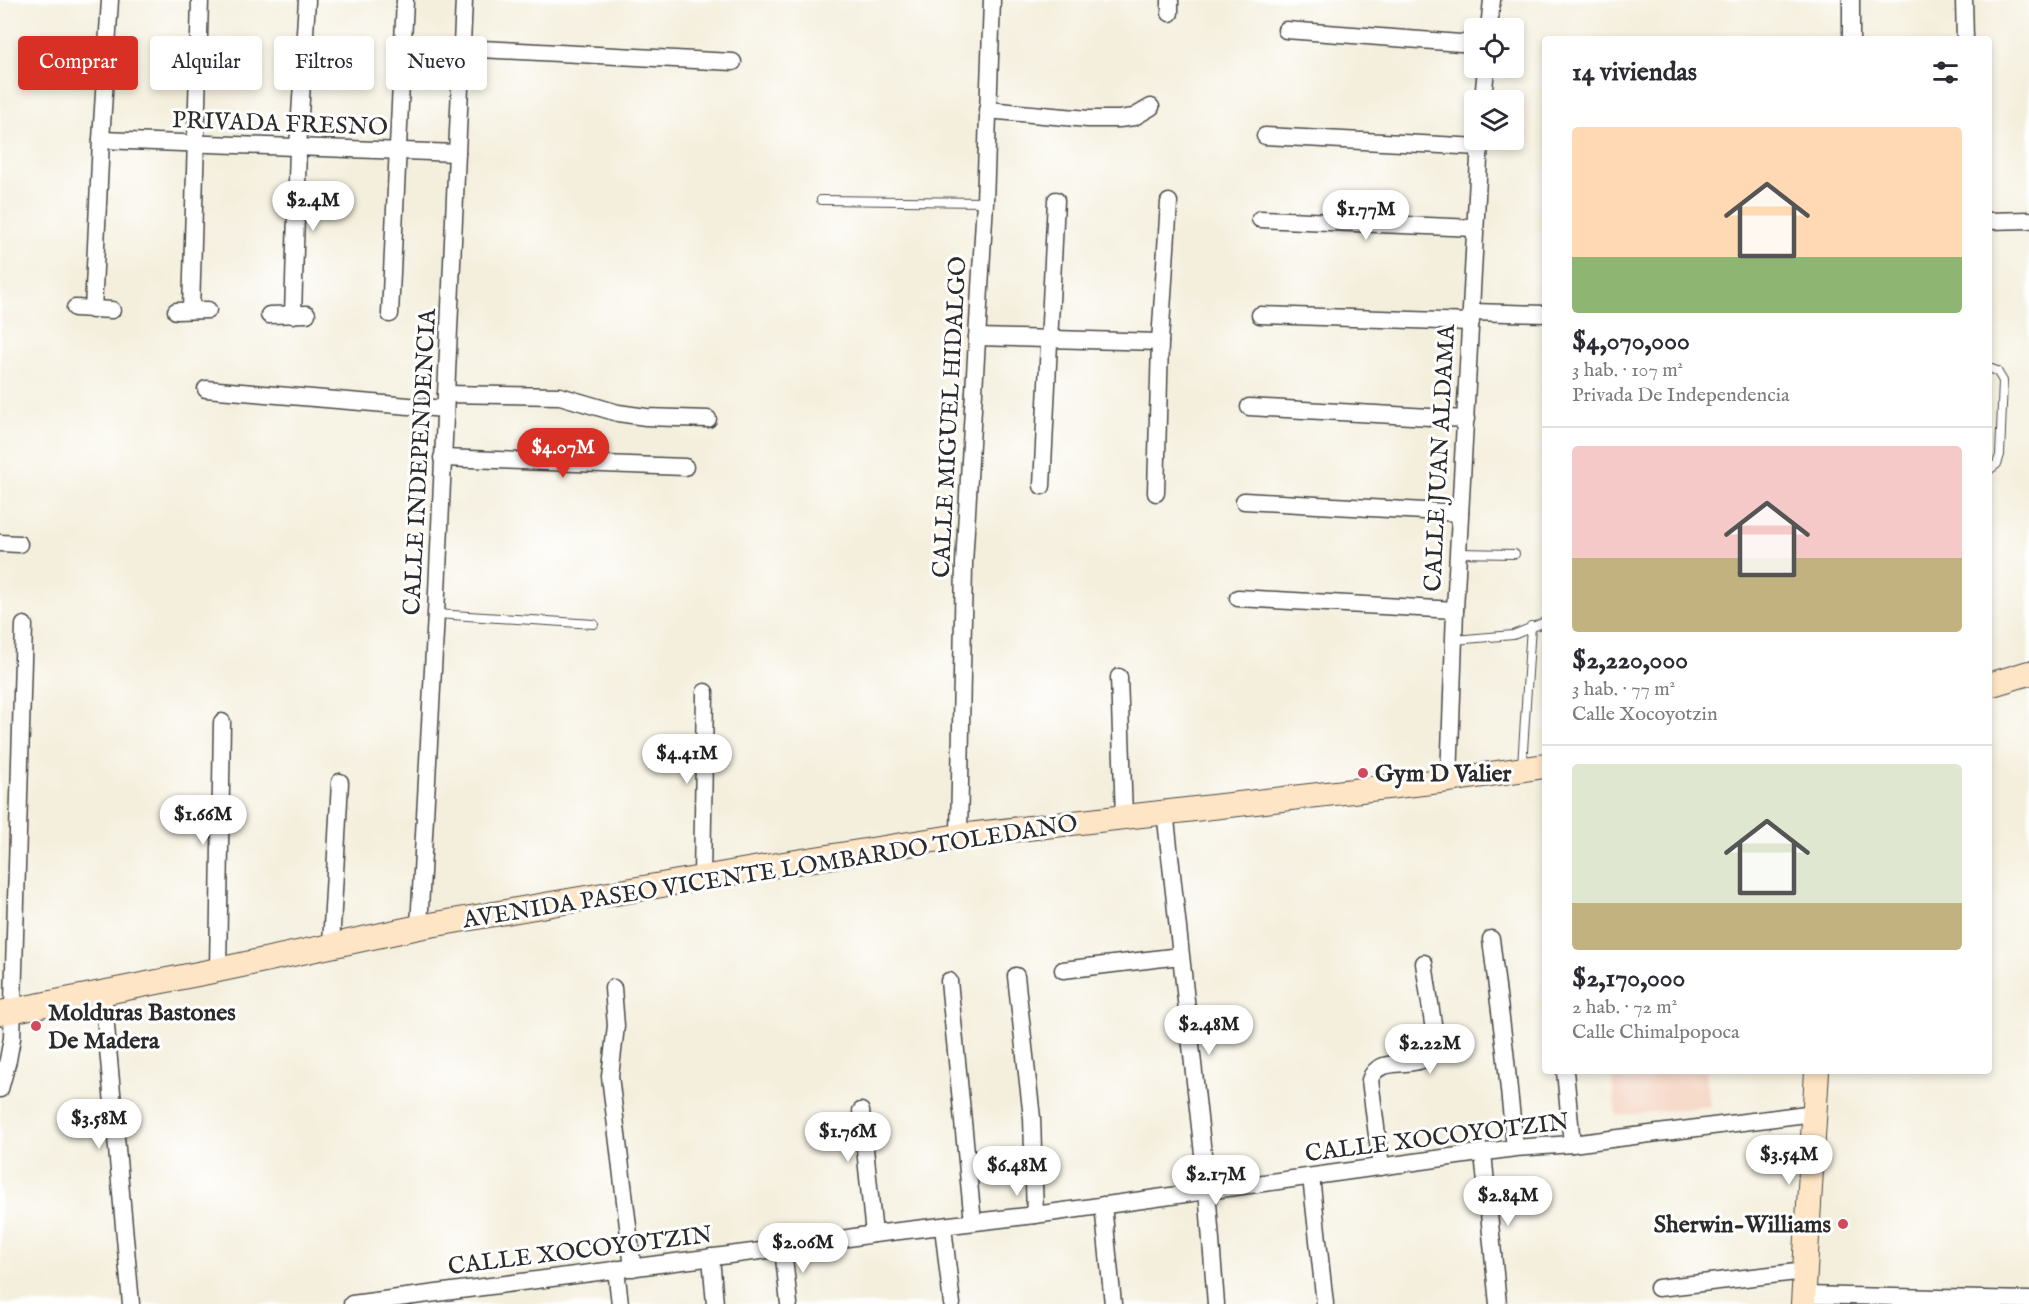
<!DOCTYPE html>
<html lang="es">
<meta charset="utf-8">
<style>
body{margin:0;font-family:"IM FELL English",serif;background:#f2f2f3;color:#2b2b33;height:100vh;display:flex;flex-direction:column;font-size:22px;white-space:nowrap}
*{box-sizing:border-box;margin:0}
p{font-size:20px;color:#7c7c81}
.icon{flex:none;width:33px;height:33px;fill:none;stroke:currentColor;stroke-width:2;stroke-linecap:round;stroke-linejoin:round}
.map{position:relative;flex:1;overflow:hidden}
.details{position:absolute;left:1542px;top:36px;width:450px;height:1038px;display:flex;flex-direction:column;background:#fff;border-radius:6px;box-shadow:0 3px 9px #0003}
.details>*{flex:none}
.guide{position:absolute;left:18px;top:36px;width:570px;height:54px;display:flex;gap:12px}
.controls{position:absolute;left:1464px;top:18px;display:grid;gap:12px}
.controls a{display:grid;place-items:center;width:60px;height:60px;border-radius:6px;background:#fff;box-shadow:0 3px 9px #0003;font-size:30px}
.price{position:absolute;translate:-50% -51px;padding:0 14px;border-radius:21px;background:#fff;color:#222;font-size:20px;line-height:39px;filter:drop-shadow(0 2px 3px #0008)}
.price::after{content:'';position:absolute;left:50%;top:36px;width:18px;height:14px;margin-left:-9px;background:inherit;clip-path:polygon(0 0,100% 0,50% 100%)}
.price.active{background:#d93025;color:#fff}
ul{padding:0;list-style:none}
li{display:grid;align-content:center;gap:12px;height:318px;padding:0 30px}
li+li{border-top:2px solid #e1e1e2}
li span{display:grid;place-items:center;height:186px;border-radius:6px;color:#555}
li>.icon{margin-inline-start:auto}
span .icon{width:108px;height:108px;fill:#fffc;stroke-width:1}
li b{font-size:26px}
h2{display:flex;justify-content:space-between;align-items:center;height:72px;padding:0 30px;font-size:26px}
.tag{padding:0 21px;border-radius:6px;background:#fff;box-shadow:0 3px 9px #0003;font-size:21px;line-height:54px}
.tag.active{background:#d93025;color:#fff}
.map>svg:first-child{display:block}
</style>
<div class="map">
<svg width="2029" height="1304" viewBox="0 0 2029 1304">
<rect width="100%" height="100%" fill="#fff"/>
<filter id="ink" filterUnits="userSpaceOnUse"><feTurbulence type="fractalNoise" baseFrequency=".0167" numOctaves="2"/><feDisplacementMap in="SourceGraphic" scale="12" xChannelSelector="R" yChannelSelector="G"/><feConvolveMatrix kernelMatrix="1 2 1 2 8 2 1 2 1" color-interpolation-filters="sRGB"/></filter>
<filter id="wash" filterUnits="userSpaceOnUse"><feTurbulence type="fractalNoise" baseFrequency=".008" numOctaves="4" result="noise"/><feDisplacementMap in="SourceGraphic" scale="24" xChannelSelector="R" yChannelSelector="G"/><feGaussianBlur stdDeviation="1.35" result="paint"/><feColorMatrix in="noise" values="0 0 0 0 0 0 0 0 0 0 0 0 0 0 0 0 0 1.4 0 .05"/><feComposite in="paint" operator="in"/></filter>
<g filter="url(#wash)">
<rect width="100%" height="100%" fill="#f4efdd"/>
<path fill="#f4d3c0" d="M1611 1071H1706L1710 1106 1616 1116Z"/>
</g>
<g filter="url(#ink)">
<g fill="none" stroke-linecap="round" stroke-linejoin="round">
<defs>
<g id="lane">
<path d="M821 200 985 202"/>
<path d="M1989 368 1997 371 2003 381 2000 455 1997 464 1989 470"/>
<path d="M1457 553 1515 554"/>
<path d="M436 614 594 624"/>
<path d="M1454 640 1513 635 1545 622"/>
<path d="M1522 766 1531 626"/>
</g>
<g id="street">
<path d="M1851 0V39"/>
<path d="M1964 0 1965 39"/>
<path d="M1170 13V0"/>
<path d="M1489 28 1492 0"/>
<path d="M1286 30 1474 44"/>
<path d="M461 48 733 62"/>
<path d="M1483 100 1486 68"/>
<path d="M987 110 1088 119H1119L1134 117 1151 107"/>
<path d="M1265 136 1480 147"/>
<path d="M101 140 457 153"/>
<path d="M1260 219 1475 228"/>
<path d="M1989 221 2029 220"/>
<path d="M75 308 112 310"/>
<path d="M93 310 101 140 110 0"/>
<path d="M191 310 200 0"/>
<path d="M176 311 208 310"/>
<path d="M1472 312 1545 314"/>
<path d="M390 314 405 0"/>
<path d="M269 315 307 314"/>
<path d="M293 315 298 148 307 0"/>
<path d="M1260 315 1471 322"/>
<path d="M977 337 1160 342"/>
<path d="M206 389 445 409"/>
<path d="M446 394 560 396 618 413 646 417 708 419"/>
<path d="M1249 407 1466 419"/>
<path d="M442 458 685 467"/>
<path d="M1042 486 1056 200"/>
<path d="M1156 493 1160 342 1169 202"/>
<path d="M1244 501 1460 513"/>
<path d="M0 543 19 544"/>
<path d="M1238 598 1455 610"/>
<path d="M1119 677 1124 816"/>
<path d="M1449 780 1455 610 1480 140"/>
<path d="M1165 811 1207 1190 1216 1304"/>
<path d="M959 836 964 564 985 202 992 0"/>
<path d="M702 879 705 692"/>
<path d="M419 927 436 614 464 0"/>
<path d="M1491 939 1505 1051 1515 1148"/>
<path d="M331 945 340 782"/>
<path d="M218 970 222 722"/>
<path d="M1063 970 1180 956"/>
<path d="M1016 976 1032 1118 1035 1215"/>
<path d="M949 981 973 1222"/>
<path d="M613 988 616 1026 610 1076 633 1268"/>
<path d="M103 993 131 1304"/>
<path d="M1565 1071 1572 1144"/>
<path d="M0 1089 8 1060 12 1038 24 625"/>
<path d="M861 1111 874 1234"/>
<path d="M1483 1153 1498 1304"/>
<path d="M1381 1167 1370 1080C1379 1048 1435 1081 1435 1037L1424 963"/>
<path d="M1311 1177 1325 1304"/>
<path d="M1103 1205 1113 1304"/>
<path d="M943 1227 952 1304"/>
<path d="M783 1248 789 1304"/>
<path d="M711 1257 715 1304"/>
<path d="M616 1269 620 1304"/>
<path d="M1658 1288 1805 1271"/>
<path d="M1803 1295 2029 1300"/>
<path d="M352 1304 783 1248 874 1234 1035 1215 1515 1148 1572 1144 1814 1113"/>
</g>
<g id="secondary">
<path d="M1989 685 2029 673"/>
<path d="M0 1013 218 970 419 927 771 866 959 836 1449 780 1545 766"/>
<path d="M1803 1304 1817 1071"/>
</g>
</defs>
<use href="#lane" stroke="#494846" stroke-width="10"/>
<use href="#street" stroke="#494846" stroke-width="19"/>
<use href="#secondary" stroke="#494846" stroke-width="26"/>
<use href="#lane" stroke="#fff" stroke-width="8"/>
<use href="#street" stroke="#fff" stroke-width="16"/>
<use href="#secondary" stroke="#fee5c5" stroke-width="24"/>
</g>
</g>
<g fill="#d1495b" stroke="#fff" stroke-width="2">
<circle cx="1363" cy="773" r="6"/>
<circle cx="36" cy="1026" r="6"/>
<circle cx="1843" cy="1224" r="6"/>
</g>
<g text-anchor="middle" stroke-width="6" stroke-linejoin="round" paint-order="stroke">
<g font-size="24" fill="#2b2b2b" stroke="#fff">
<text transform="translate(280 123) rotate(2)" y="8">PRIVADA FRESNO</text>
<text transform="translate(949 417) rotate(-87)" y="8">CALLE MIGUEL HIDALGO</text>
<text transform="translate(1439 458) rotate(-87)" y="8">CALLE JUAN ALDAMA</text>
<text transform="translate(419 462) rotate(-87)" y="8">CALLE INDEPENDENCIA</text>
<text transform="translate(770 871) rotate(-9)" y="8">AVENIDA PASEO VICENTE LOMBARDO TOLEDANO</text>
<text transform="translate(1437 1137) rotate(-7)" y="8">CALLE XOCOYOTZIN</text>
<text transform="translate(580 1250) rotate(-7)" y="8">CALLE XOCOYOTZIN</text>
</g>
<g font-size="24" font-weight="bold" fill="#2b2b2b" stroke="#fff" text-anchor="start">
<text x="1375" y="781">Gym D Valier</text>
<text x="48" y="1020">Molduras Bastones<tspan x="48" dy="28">De Madera</tspan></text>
<text x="1831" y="1232" text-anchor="end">Sherwin-Williams</text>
</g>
</g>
</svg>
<div class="controls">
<a><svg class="icon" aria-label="locate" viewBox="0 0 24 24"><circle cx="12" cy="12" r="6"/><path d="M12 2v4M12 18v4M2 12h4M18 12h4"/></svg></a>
<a><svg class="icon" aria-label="layers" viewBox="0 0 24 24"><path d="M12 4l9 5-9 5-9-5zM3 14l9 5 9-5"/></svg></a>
</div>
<b class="price" style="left:313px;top:232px">$2.4M</b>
<b class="price" style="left:1366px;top:241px">$1.77M</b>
<b class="price active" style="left:563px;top:479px">$4.07M</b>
<b class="price" style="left:687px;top:785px">$4.41M</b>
<b class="price" style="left:203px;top:846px">$1.66M</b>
<b class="price" style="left:1209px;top:1056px">$2.48M</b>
<b class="price" style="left:1430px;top:1075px">$2.22M</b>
<b class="price" style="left:99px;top:1150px">$3.58M</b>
<b class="price" style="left:848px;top:1163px">$1.76M</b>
<b class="price" style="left:1789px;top:1186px">$3.54M</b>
<b class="price" style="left:1017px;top:1197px">$6.48M</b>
<b class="price" style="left:1216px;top:1206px">$2.17M</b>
<b class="price" style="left:1508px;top:1227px">$2.84M</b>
<b class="price" style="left:803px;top:1274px">$2.06M</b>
<div class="guide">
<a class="tag active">Comprar</a>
<a class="tag">Alquilar</a>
<a class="tag">Filtros</a>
<a class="tag">Nuevo</a>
</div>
<section class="details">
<h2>14 viviendas<svg class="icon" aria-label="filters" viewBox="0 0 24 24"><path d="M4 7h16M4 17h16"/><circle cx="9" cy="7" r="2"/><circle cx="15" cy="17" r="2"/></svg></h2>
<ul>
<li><span style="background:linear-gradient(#ffd9b3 70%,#8fb573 0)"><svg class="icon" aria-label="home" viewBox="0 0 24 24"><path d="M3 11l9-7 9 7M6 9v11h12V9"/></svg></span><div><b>$4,070,000</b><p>3 hab. · 107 m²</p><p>Privada De Independencia</p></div></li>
<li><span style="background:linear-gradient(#f6c9c9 60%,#c2b280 0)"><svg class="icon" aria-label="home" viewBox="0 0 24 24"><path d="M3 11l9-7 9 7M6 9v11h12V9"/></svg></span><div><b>$2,220,000</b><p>3 hab. · 77 m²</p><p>Calle Xocoyotzin</p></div></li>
<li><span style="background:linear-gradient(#dfe7d0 75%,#c2b280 0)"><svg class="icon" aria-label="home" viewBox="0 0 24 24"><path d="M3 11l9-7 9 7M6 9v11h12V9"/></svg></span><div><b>$2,170,000</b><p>2 hab. · 72 m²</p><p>Calle Chimalpopoca</p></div></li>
</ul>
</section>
</div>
